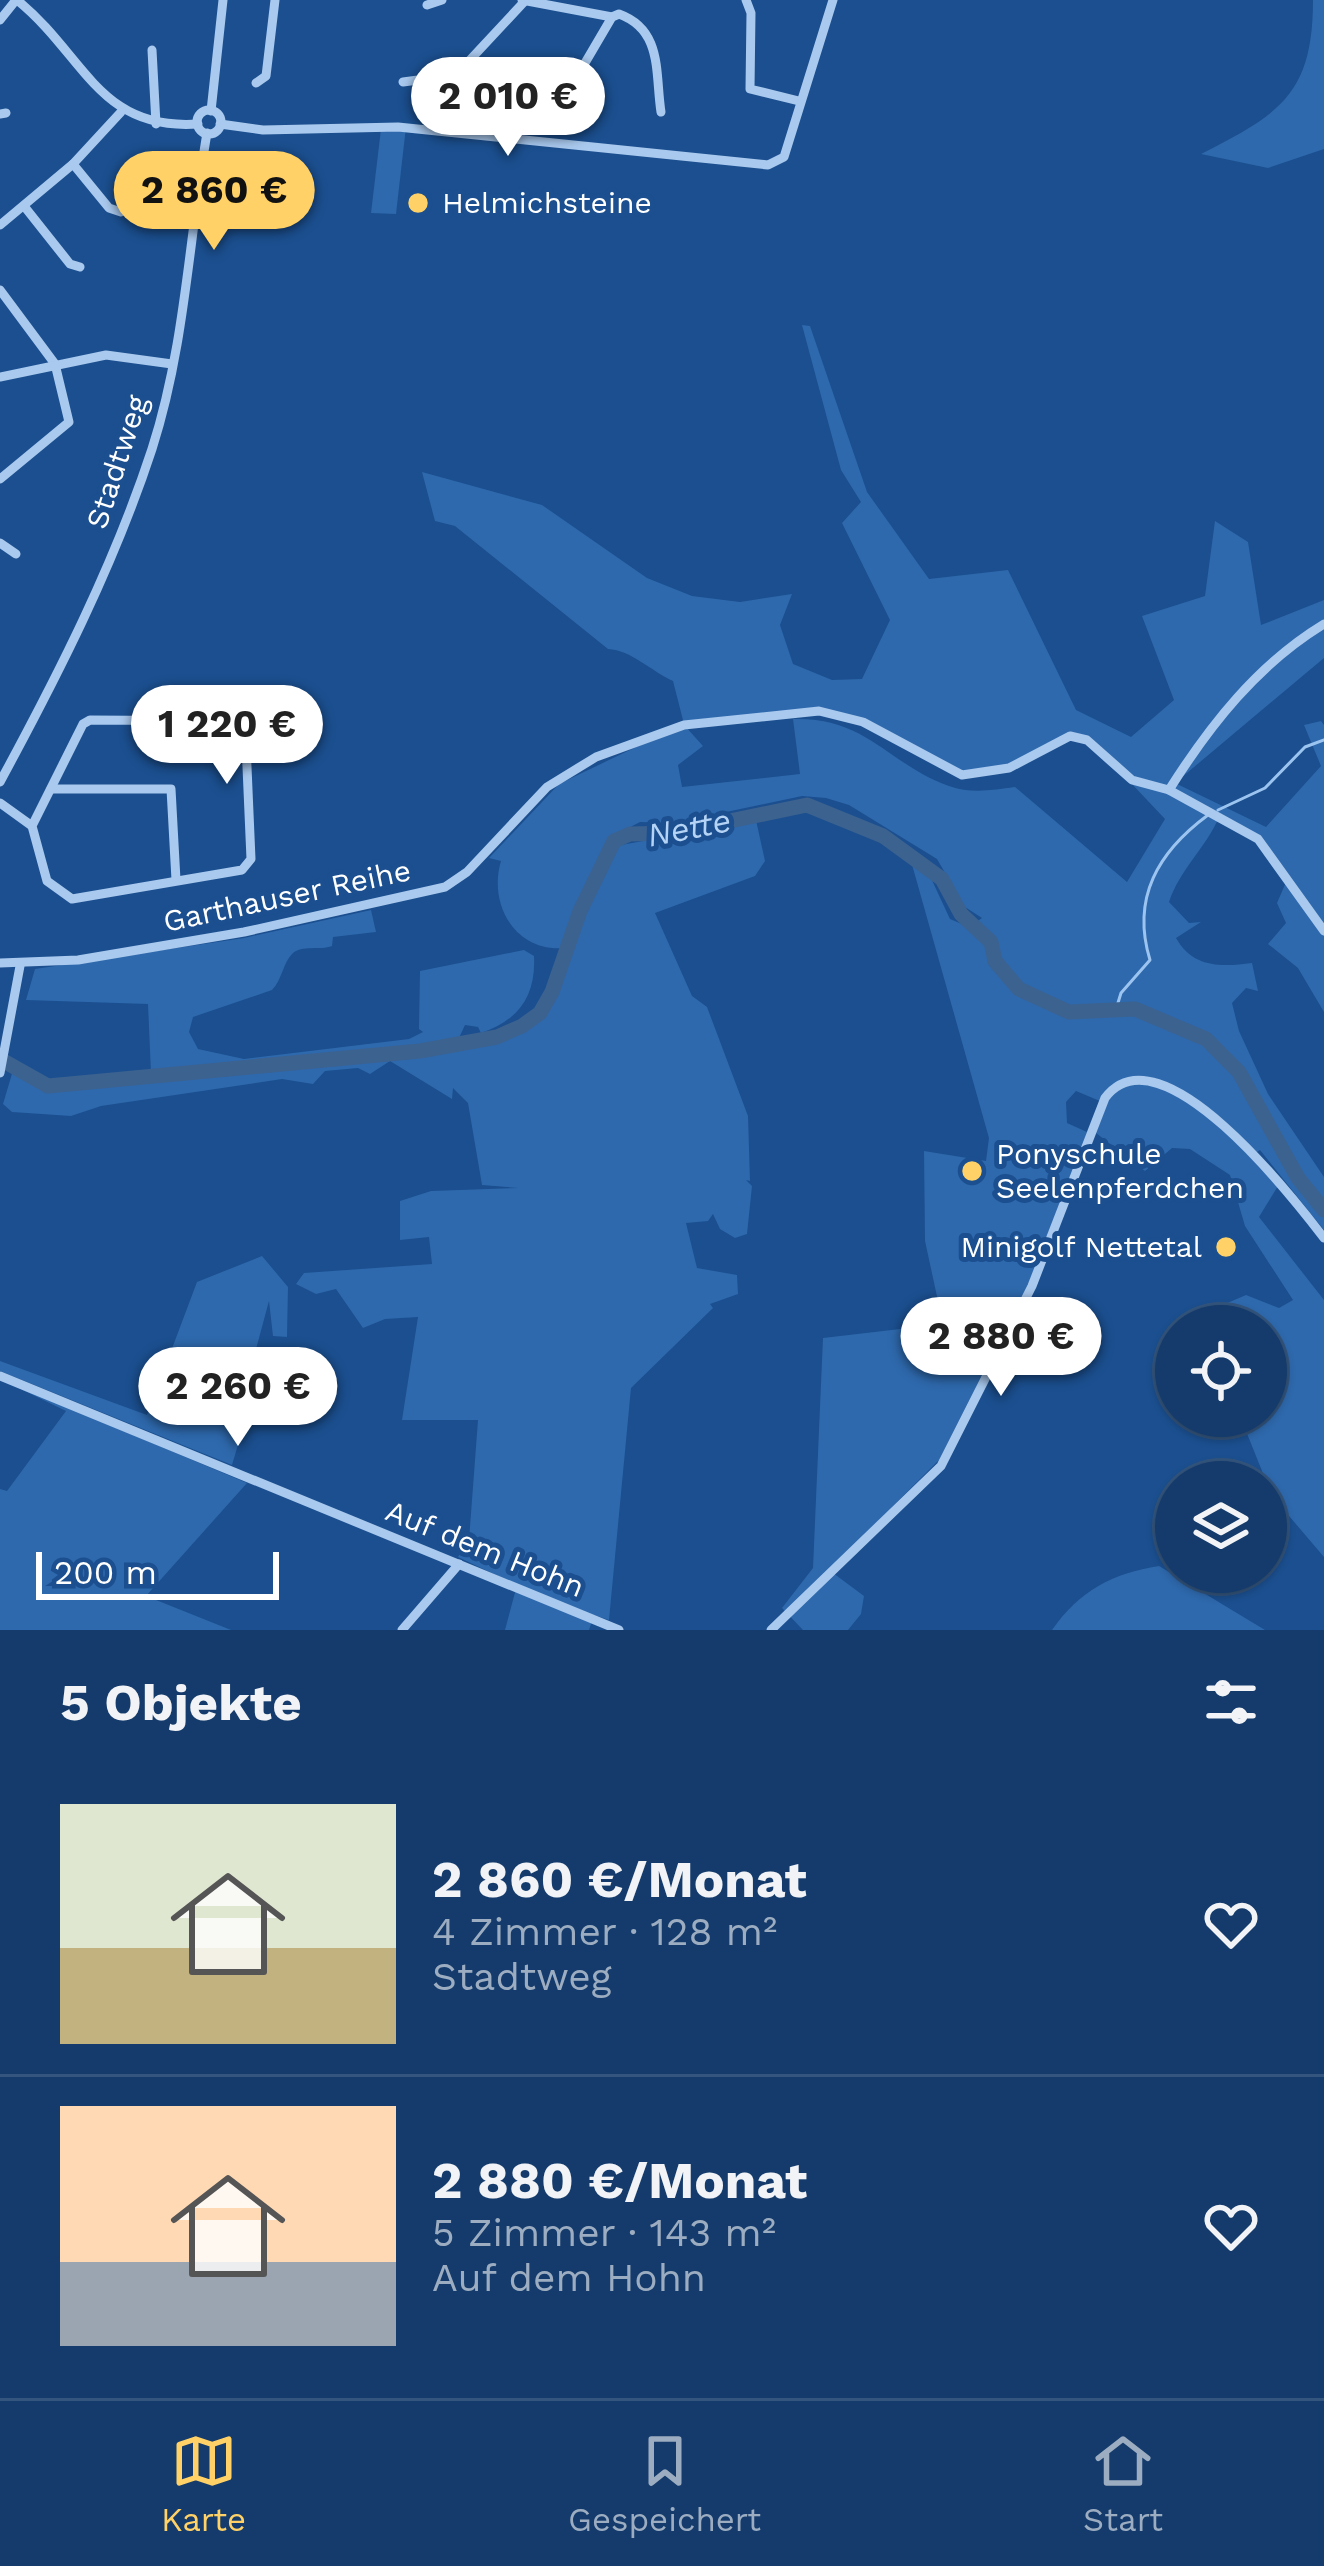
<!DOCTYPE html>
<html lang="de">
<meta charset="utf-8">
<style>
body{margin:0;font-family:"Work Sans",sans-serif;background:#214673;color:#f1f3f6;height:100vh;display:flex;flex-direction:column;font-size:45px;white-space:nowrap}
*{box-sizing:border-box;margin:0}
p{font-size:39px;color:#9dadc1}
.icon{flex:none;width:66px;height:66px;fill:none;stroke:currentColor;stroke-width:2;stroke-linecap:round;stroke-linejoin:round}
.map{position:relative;height:1630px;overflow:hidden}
.panel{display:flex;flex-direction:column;background:#143b6b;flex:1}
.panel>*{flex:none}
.fabs{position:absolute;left:1155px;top:1305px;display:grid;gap:24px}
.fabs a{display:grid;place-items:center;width:132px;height:132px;border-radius:50%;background:#143b6b;box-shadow:0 3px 9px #0004,0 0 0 3px #33557e;font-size:60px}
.scale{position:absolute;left:36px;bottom:30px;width:243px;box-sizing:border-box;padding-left:12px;border:6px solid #fff;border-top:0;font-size:33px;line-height:42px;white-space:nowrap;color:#fff;-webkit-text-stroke:9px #1b4f8f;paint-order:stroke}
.price{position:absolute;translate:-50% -102px;padding:0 27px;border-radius:42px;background:#fff;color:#222;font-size:39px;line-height:78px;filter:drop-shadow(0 3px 6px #0008)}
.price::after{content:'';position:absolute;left:50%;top:72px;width:36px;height:27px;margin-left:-18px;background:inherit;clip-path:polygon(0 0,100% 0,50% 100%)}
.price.on{background:#ffd166;color:#111}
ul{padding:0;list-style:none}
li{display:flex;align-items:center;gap:36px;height:300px;padding:0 60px}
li+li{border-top:3px solid #33557e}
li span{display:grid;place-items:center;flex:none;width:336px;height:240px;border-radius:0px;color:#555}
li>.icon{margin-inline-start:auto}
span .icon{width:144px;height:144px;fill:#fffc;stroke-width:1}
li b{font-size:51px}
h2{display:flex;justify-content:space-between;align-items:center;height:144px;padding:0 60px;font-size:51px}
.dock{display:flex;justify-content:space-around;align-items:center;height:168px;border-top:3px solid #33557e;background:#143b6b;font-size:33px;color:#9dadc1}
.dock a{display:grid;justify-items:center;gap:6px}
.dock .on{color:#ffd166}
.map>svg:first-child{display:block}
</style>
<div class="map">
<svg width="1324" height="1630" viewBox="0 0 1324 1630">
<rect width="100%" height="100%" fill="#1b4f8f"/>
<g fill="#2e69ad" fill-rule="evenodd">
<path d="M1313 0H1324V149L1268 168 1201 154C1279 114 1313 95 1313 0Z"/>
<path d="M406 127 396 214 371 213 381 129Z"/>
<path d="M802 325 810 326 867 492 929 579 1008 570 1076 710 1131 737 1174 700 1142 616 1205 596 1215 521 1248 542 1261 625 1324 600V658L1175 783 1266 827 1321 766 1304 725 1321 721 1324 725V1012L1298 968 1268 944 1286 923 1277 903 1287 880 1265 845 1219 817C1206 848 1180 869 1169 902L1189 923 1201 922 1176 938C1193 968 1221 967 1252 963L1258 991 1246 988 1232 1003 1239 1031 1268 1094 1324 1177V1230L1260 1150 1250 1157 1278 1186 1259 1217 1324 1300V1557L1272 1496 1240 1416H1266V1326H1215L1211 1310 1246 1295 1279 1308 1293 1300 1245 1226 1230 1175 1190 1149 1172 1148 1145 1171 1096 1133 1107 1104 1076 1091 1066 1102 1067 1123 1087 1132 1029 1282 939 1460 829 1570 864 1596 861 1614 848 1630H803L782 1608 813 1568 823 1338 943 1324 925 1241 924 1151 986 1161 989 1138 911 861 930 876 950 919 969 927 982 918 965 907 937 859 849 805 826 798 802 796 674 823 640 822 609 838 564 948C515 952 488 904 501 861L489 858 559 784 684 724 673 681C651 671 631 650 608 649L455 526 435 521 422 472 542 505 647 578 692 596 740 602 792 594 780 625 793 664 832 680 862 679 890 620 842 523 861 502 841 470ZM833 712 962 775 1009 768 1070 736 1097 747 1165 819 1127 882 1015 787C993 790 971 794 949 786 887 764 868 717 793 719L800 774 682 787 678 765 703 746 685 726Z"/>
<path d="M756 820 765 861 755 876 655 913 692 996 707 1007 748 1116 750 1181 746 1180 752 1186 747 1234 735 1238 720 1229 713 1214 708 1221 686 1223 697 1268 737 1275 738 1294 710 1304 713 1308 631 1388 609 1620 594 1615 589 1630H505L517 1585 458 1557 469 1540 478 1420H402L418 1317 385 1319 363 1328 336 1289 316 1294 296 1284 304 1273 432 1264 429 1237 400 1240V1201L431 1191 518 1188 482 1185 468 1103 453 1088 452 1099 390 1061 370 1074 358 1068 325 1071 313 1084 282 1079 101 1106 71 1116 12 1112 3 1104 14 1067 49 1082 151 1073 148 1004 26 1000 35 969 244 938 371 910 376 932 333 937 332 946C320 951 302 944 292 954 283 963 282 980 272 990L193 1017 189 1032 198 1049 244 1059 409 1039 423 1032 419 1029 420 971 524 950 534 956C536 996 519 1020 481 1033L478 1027 465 1025 459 1038 425 1055C549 1045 551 999 592 897 598 880 603 859 616 846Z"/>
<path d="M262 1256 288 1287 287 1337 273 1336 269 1301 246 1386 225 1385 228 1392 243 1394 240 1406 248 1411 232 1465 0 1371V1361L147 1415 197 1282Z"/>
<path d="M0 1379 247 1483 146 1596 231 1630H0V1489L7 1491 66 1411Z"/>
<path d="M1159 1566 1265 1630H1052C1079 1591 1113 1573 1159 1566Z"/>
</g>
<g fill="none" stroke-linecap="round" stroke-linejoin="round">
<g stroke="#9cc4f0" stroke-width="3">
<path d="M1218 810 1265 788 1305 747 1324 740"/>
<path d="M1117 1006 1121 993 1150 960C1131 898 1158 852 1208 815"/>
</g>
<path stroke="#3c6290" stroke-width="15" d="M0 1059 48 1086 420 1051 497 1037 522 1026 540 1013 552 992 580 911 614 841 630 834 672 833 807 805 883 836 942 879 961 914 991 942 995 961 1019 989 1069 1012 1135 1009 1206 1039 1239 1072 1298 1178 1324 1210"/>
<g stroke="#a9c9ee" stroke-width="9">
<path d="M17 0C85 55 98 131 198 124"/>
<path d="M522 0 612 17"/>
<path d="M746 0 751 13 750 89 799 101"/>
<path d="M427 5 442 0"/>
<path d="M0 20 16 0"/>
<path d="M152 50 156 124"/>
<path d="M403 82 433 78 469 61 524 2"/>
<path d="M256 83 266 76 275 0"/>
<circle cx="209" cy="122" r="12"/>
<path d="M211 111 223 0"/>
<path d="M0 114 6 113"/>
<path d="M220 124 263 130 398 127 768 165 784 157 833 0"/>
<path d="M517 138 523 110 575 80 612 17 619 14C663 30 655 73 661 112"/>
<path d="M73 164 109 208 121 212"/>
<path d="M24 206 70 264 80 267"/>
<path d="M0 225 73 164 121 112"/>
<path d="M0 290 55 364 69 422 0 479"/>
<path d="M0 377 106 355 172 364"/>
<path d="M0 543 16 554"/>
<path d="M0 782C58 675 114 565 152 449 185 347 189 238 207 133"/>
<path d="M51 789H171L176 880"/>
<path d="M1169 790C1210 725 1258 664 1324 624"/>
<path d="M0 803 32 826 47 881 72 899 242 870 251 859 245 721 90 720 83 724 32 826"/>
<path d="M0 963 78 960 244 932 445 887 467 872 547 787 596 757 684 725 819 711 863 722 962 775 1009 768 1070 736 1087 740 1132 780 1169 790 1258 839 1324 931"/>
<path d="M0 1073 20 966"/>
<path d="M0 1376 619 1630"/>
<path d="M402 1630 459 1564"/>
<path d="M771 1630 941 1466 1032 1286 1105 1098C1160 1025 1294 1199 1324 1238"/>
</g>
</g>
<g fill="#ffd166" stroke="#1b4f8f" stroke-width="4.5">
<circle cx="418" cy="203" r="12"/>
<circle cx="972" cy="1171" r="12"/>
<circle cx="1226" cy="1247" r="12"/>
</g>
<g text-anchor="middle" stroke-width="10" stroke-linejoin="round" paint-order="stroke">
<g font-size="30" fill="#fff" stroke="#1b4f8f" text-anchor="start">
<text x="442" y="213">Helmichsteine</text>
<text x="996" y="1164">Ponyschule<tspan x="996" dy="34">Seelenpferdchen</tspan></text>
<text x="1202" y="1257" text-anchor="end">Minigolf Nettetal</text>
</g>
<g font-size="30" fill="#fff" stroke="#1b4f8f">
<text transform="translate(117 462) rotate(-72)" y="10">Stadtweg</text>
<text transform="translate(287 896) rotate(-12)" y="10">Garthauser Reihe</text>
<text transform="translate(485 1549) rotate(22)" y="10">Auf dem Hohn</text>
</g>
<g font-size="33" font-style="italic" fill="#b5d3f5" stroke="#1b4f8f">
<text transform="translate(689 827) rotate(-11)" y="12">Nette</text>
</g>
</g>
</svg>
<div class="fabs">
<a><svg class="icon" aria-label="locate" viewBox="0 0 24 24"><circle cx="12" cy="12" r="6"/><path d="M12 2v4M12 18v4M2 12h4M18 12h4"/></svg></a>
<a><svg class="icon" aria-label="layers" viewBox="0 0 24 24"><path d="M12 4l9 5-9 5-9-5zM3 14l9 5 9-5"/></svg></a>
</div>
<div class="scale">200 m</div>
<b class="price" style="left:508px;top:159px">2 010 €</b>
<b class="price on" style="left:214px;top:253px">2 860 €</b>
<b class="price" style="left:227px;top:787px">1 220 €</b>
<b class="price" style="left:1001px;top:1399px">2 880 €</b>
<b class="price" style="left:238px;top:1449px">2 260 €</b>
</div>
<section class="panel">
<h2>5 Objekte<svg class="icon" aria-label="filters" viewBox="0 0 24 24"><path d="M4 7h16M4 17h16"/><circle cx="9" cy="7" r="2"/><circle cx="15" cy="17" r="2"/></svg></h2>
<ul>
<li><span style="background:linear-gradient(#dfe7d0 60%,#c2b280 0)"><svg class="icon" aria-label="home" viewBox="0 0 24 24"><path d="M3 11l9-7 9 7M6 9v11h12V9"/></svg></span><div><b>2 860 €/Monat</b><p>4 Zimmer · 128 m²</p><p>Stadtweg</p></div><svg class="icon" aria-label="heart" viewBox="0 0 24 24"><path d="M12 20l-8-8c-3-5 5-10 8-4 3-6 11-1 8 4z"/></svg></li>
<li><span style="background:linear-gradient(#ffd9b3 65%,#9aa5b1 0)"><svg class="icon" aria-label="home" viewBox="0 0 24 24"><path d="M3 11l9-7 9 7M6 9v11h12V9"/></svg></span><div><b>2 880 €/Monat</b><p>5 Zimmer · 143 m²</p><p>Auf dem Hohn</p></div><svg class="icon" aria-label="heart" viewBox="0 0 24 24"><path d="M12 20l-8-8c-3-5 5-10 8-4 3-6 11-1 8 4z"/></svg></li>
</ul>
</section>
<nav class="dock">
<a class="on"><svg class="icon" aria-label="map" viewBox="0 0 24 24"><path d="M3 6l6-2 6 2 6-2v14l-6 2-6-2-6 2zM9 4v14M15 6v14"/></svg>Karte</a>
<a><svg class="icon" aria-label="saved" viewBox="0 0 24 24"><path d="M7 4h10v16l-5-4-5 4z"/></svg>Gespeichert</a>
<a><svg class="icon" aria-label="home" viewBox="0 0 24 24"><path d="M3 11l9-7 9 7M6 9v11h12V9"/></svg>Start</a>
</nav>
